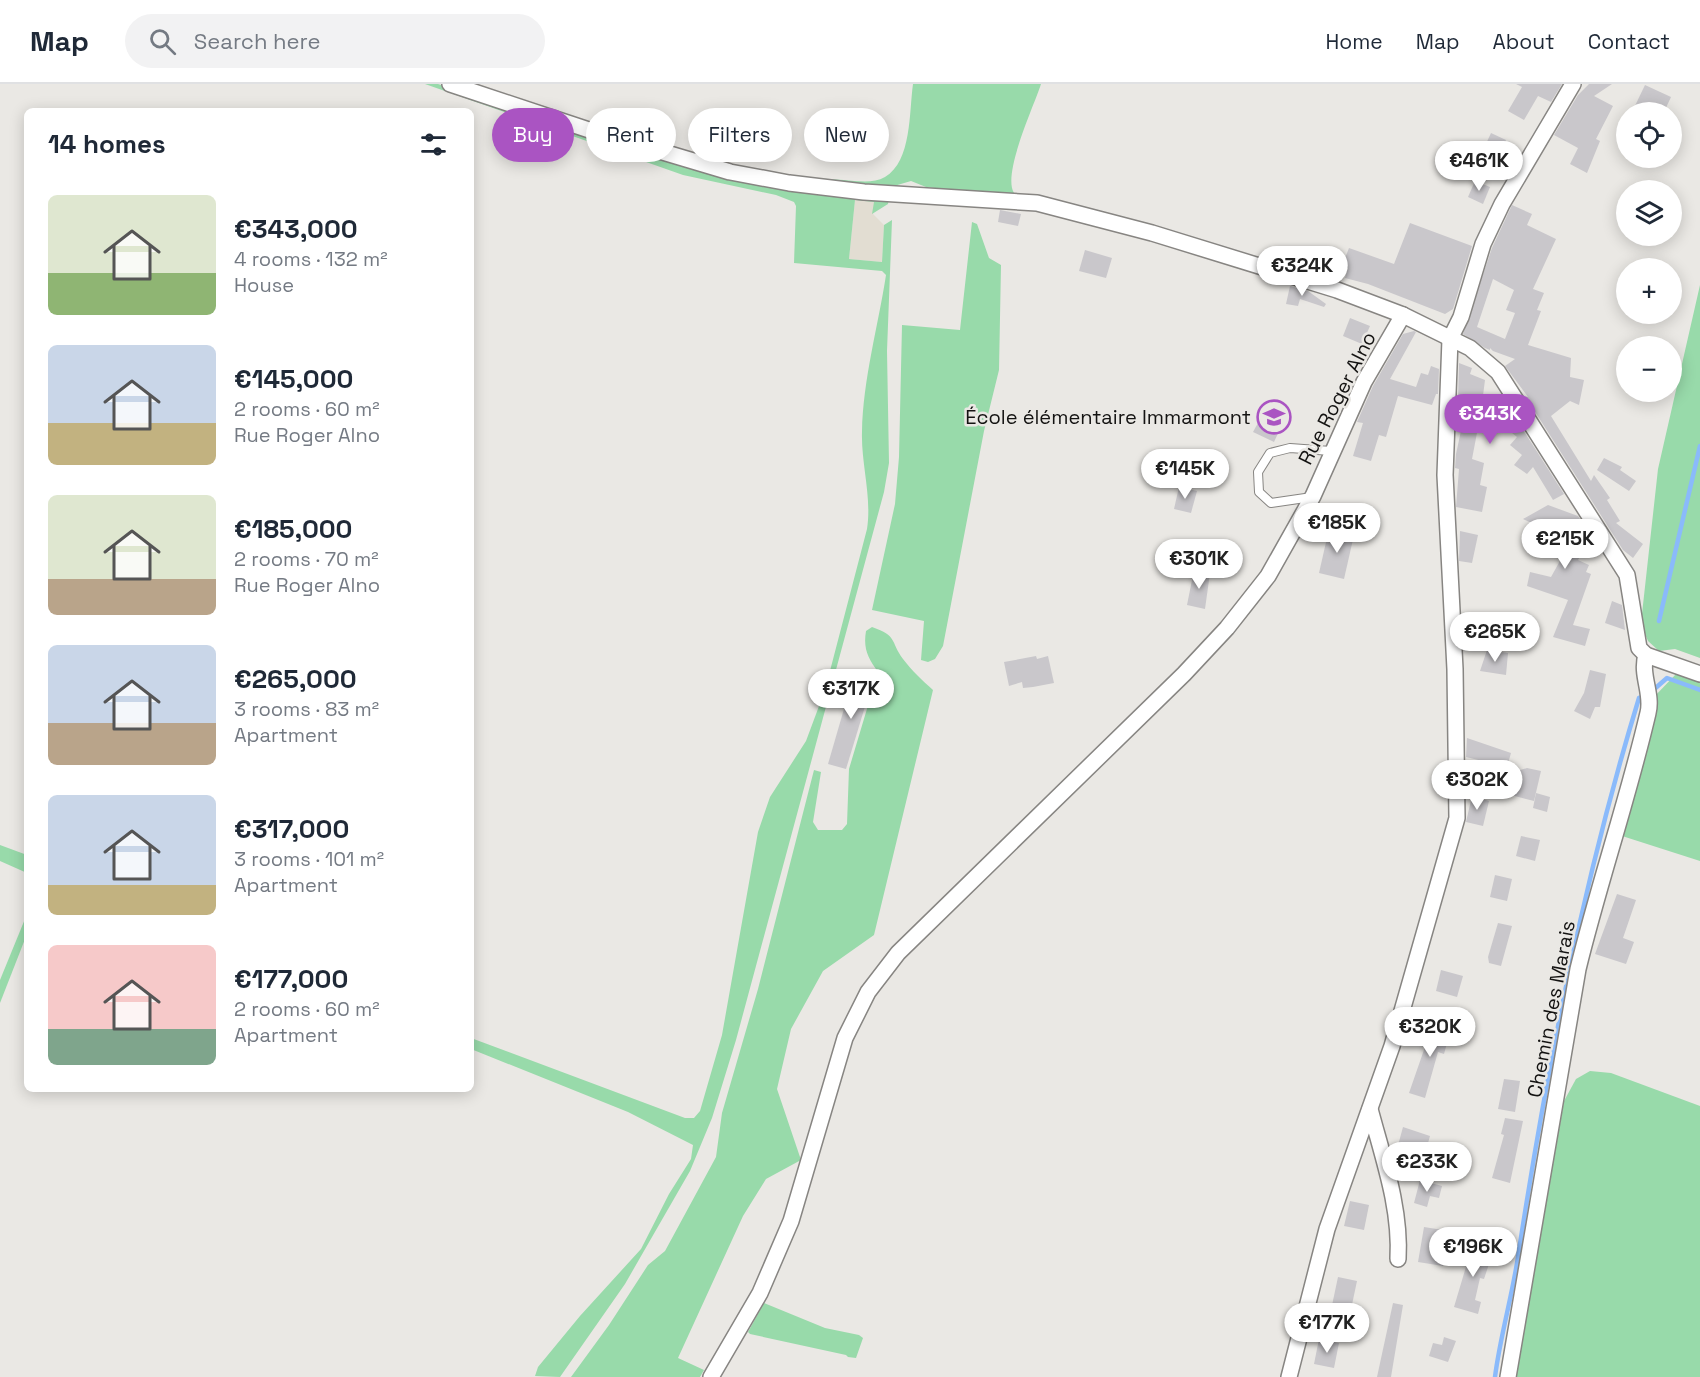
<!DOCTYPE html>
<meta charset="utf-8">
<style>
body{margin:0;font-family:"Space Grotesk",sans-serif;background:#f2f2f3;color:#1f2937;height:100vh;display:flex;flex-direction:column;font-size:22px;white-space:nowrap}
*{box-sizing:border-box;margin:0}
p{font-size:20px;color:#747a83}
.icon{flex:none;width:33px;height:33px;fill:none;stroke:currentColor;stroke-width:2;stroke-linecap:round;stroke-linejoin:round}
.map{position:relative;flex:1;overflow:hidden}
.drawer{position:absolute;left:24px;top:24px;width:450px;height:984px;display:flex;flex-direction:column;background:#fff;border-radius:9px;box-shadow:0 3px 15px #0003}
.drawer>*{flex:none}
.hud{position:absolute;left:492px;top:24px;width:570px;height:54px;display:flex;gap:12px}
.controls{position:absolute;left:1616px;top:18px;display:grid;gap:12px}
.controls a{display:grid;place-items:center;width:66px;height:66px;border-radius:50%;background:#fff;box-shadow:0 3px 15px #0003;font-size:30px}
.price{position:absolute;translate:-50% -51px;padding:0 14px;border-radius:21px;background:#fff;color:#222;font-size:20px;line-height:39px;filter:drop-shadow(0 2px 3px #0008)}
.price::after{content:'';position:absolute;left:50%;top:36px;width:18px;height:14px;margin-left:-9px;background:inherit;clip-path:polygon(0 0,100% 0,50% 100%)}
.price.current{background:#aa54c2;color:#fff}
ul{padding:0;list-style:none}
li{display:flex;align-items:center;gap:18px;height:150px;padding:0 24px}
li span{display:grid;place-items:center;flex:none;width:168px;height:120px;border-radius:9px;color:#555}
li>.icon{margin-inline-start:auto}
span .icon{width:72px;height:72px;fill:#fffc;stroke-width:1}
li b{font-size:26px}
h2{display:flex;justify-content:space-between;align-items:center;height:72px;padding:0 24px;font-size:26px}
.pill{padding:0 21px;border-radius:27px;background:#fff;box-shadow:0 3px 15px #0003;font-size:21px;line-height:54px}
.pill.current{background:#aa54c2;color:#fff}
header{display:flex;align-items:center;gap:36px;box-sizing:border-box;height:84px;padding:0 30px;background:#fff;border-bottom:2px solid #e0e1e3}
header strong{font-size:28px}
nav{display:flex;gap:33px;margin-inline-start:auto;font-size:21px}
.search{width:420px;height:54px;background:#f2f2f3;display:flex;align-items:center;gap:15px;box-sizing:border-box;padding:0 21px;border-radius:33px;color:#747a83;font-size:22px}
.map>svg:first-child{display:block}
</style>
<header>
<strong>Map</strong>
<div class="search"><svg class="icon" aria-label="search" viewBox="0 0 24 24"><circle cx="10" cy="10" r="6"/><path d="M15 15l6 6"/></svg>Search here</div>
<nav><a>Home</a><a>Map</a><a>About</a><a>Contact</a></nav>
</header>
<div class="map">
<svg width="1700" height="1293" viewBox="0 0 1700 1293">
<rect width="100%" height="100%" fill="#eae8e4"/>
<path fill="#e2ddd2" d="M855 116 875 118 873 130 884 141 882 178 849 175Z"/>
<g fill="#98daaa">
<path d="M425 0H438L667 75 889 115 888 120 872 130 874 118 855 116 849 175 882 178 884 141 892 136 887 267 889 379 884 408 736 956 712 1034 690 1087 625 1200 560 1293 535 1292 538 1283 580 1232 641 1165 669 1110 691 1075 693 1061 628 1028 471 965V954L685 1034H694L700 1027 722 951 758 748 770 713 806 657 825 606 867 445C872 413 861 380 862 348 863 295 878 243 886 191L882 187 794 179 796 122 794 118 776 111 683 91Z"/>
<path d="M465 0H474C594 39 717 91 844 96 857 97 873 100 885 93 912 77 909 28 913 0H1041C1034 22 1002 90 1014 109L1018 110 1014 113 926 103 911 97 894 102 867 103 818 99 734 85 646 60Z"/>
<path d="M972 138 977 140 989 174 1001 181 999 286 984 347 943 562 935 575 928 578 921 576 924 537 872 526 895 420 899 373 902 241 960 246Z"/>
<path d="M1700 201V574L1675 565 1659 567 1648 557 1645 550 1640 548 1658 385Z"/>
<path d="M872 543C898 552 890 557 903 575 912 587 922 596 933 606L874 851 823 887 791 945 777 1005 801 1076 766 1095 743 1132 678 1274 704 1286 700 1293H571L609 1241 648 1181 665 1167 716 1073 722 1029 758 905 814 686 821 688 813 738 818 746H842L847 740 849 685 878 588C868 574 863 565 866 547Z"/>
<path d="M1677 589 1700 597V777L1619 751 1653 614Z"/>
<path d="M0 761 27 771V789L0 777Z"/>
<path d="M27 830V850L0 919V896Z"/>
<path d="M1590 987 1611 989 1700 1022V1293H1516L1564 1017 1576 995Z"/>
<path d="M764 1219 825 1244 859 1251 863 1254 856 1274 848 1273 846 1271 750 1250 748 1248Z"/>
</g>
<g fill="none" stroke-linecap="round" stroke-linejoin="round">
<g stroke="#8abafb" stroke-width="4.5">
<path d="M1659 537 1700 362"/>
<path d="M1651 608 1667 594 1700 606"/>
<path d="M1495 1293C1500 1253 1512 1213 1518 1173 1547 984 1583 797 1639 614L1642 613"/>
</g>
</g>
<g fill="#c9c7cb" fill-rule="evenodd">
<path d="M1516 0H1562L1551 18 1538 12 1524 36 1508 27 1522 3Z"/>
<path d="M1589 0H1612L1594 12 1613 22 1596 55 1600 57 1587 89 1570 80 1578 64 1554 51 1578 11Z"/>
<path d="M1645 1 1671 13 1664 28H1632Z"/>
<path d="M1491 49 1506 56 1494 83 1479 75Z"/>
<path d="M1475 97 1490 103 1483 120 1468 113Z"/>
<path d="M1512 121 1532 130 1527 141 1556 155 1533 205 1544 209 1537 226 1541 227 1528 261 1571 274 1570 293 1584 296 1579 321 1570 317 1551 332 1591 397 1594 391 1610 414 1607 416 1620 437 1616 439 1643 460 1633 474 1623 466 1525 312 1528 313 1505 282 1515 275 1493 267 1490 264V266L1485 264 1463 250 1492 164ZM1493 195 1514 206 1506 226 1515 229 1505 255 1477 243Z"/>
<path d="M1000 126 1021 130 1018 142 998 138Z"/>
<path d="M1410 139 1472 162 1453 225 1445 230 1368 200 1345 194 1348 184 1342 182 1349 164 1394 180Z"/>
<path d="M1085 166 1112 174 1106 194 1079 187Z"/>
<path d="M1290 202 1308 207 1326 220 1324 223 1300 215 1298 222 1286 220Z"/>
<path d="M1350 234 1370 242 1362 260 1343 252Z"/>
<path d="M1414 247 1416 248 1390 295 1416 303 1421 289 1428 291 1431 282 1439 285 1438 310H1436L1432 321 1398 312 1386 353 1379 351 1371 377 1353 372 1363 339 1357 338 1373 302 1403 250Z"/>
<path d="M1459 279 1472 284 1470 290 1485 296 1481 327 1498 317 1506 319 1564 410 1553 416 1533 383 1527 390 1514 381 1522 371 1510 361 1517 353 1507 345 1509 333 1481 328 1472 375 1484 379 1480 401 1487 403 1482 428 1456 423 1459 385 1455 384 1456 370 1464 333 1461 332 1464 317 1458 315Z"/>
<path d="M1269 319 1288 328 1274 358 1253 348Z"/>
<path d="M1604 374 1622 383 1620 386 1636 397 1629 407 1597 386Z"/>
<path d="M1179 403 1197 407 1191 429 1174 425Z"/>
<path d="M1548 421 1578 432 1595 458 1586 462 1578 476 1589 481 1586 488 1591 490 1573 541 1590 545 1585 562 1553 553 1568 516 1527 502 1530 488 1551 493 1571 457 1523 435Z"/>
<path d="M1329 445 1354 451 1344 495 1319 489Z"/>
<path d="M1460 447 1478 451 1472 479 1459 477Z"/>
<path d="M1194 486 1210 489 1205 525 1187 521Z"/>
<path d="M1612 517 1622 521 1625 546 1605 539Z"/>
<path d="M1487 566 1508 569 1506 591 1480 587Z"/>
<path d="M1036 572 1037 575 1048 572 1054 599 1033 603 1023 604 1022 598 1009 602 1004 578Z"/>
<path d="M1590 586 1606 590 1600 623H1595L1590 635 1574 627 1584 609Z"/>
<path d="M855 587 874 593 846 685 828 680Z"/>
<path d="M1467 654 1511 669 1507 683 1466 673Z"/>
<path d="M1527 684 1541 687 1534 717 1511 711 1517 687Z"/>
<path d="M1536 709 1550 713 1547 728 1533 724Z"/>
<path d="M1472 712 1489 717 1483 742 1466 738Z"/>
<path d="M1521 752 1540 756 1535 777 1516 772Z"/>
<path d="M1495 791 1512 795 1507 817 1490 813Z"/>
<path d="M1617 810 1636 816 1623 854 1634 858 1626 880 1595 870Z"/>
<path d="M1498 839 1512 842 1501 882 1489 879 1488 873Z"/>
<path d="M1441 886 1463 892 1457 913 1436 907Z"/>
<path d="M1434 937 1452 941 1444 970 1438 968 1425 1014 1409 1009Z"/>
<path d="M1504 995 1520 997 1515 1028 1498 1025Z"/>
<path d="M1505 1034 1523 1037 1510 1099 1492 1094 1504 1051 1501 1050Z"/>
<path d="M1403 1043 1430 1052 1424 1073 1397 1065Z"/>
<path d="M1420 1096 1442 1102 1439 1114 1430 1112 1427 1123 1414 1119Z"/>
<path d="M1350 1117 1369 1121 1364 1146 1344 1142Z"/>
<path d="M1424 1143 1449 1147 1443 1182 1418 1178Z"/>
<path d="M1474 1156 1491 1161 1485 1179 1489 1180 1484 1195 1480 1194 1475 1216 1481 1218 1478 1230 1454 1223Z"/>
<path d="M1338 1193 1357 1197 1350 1230 1331 1226Z"/>
<path d="M1393 1219 1403 1221 1391 1293H1377Z"/>
<path d="M1444 1253 1456 1257 1448 1278 1429 1272 1433 1259 1442 1261Z"/>
<path d="M1319 1255 1339 1259 1334 1284 1314 1280Z"/>
</g>
<g fill="none" stroke-linecap="round" stroke-linejoin="round">
<defs>
<path id="service" d="M1312 413 1271 419 1259 408 1258 388 1270 369 1290 364 1331 367"/>
<g id="minor">
<path d="M450 0 589 46 730 88 789 99 864 108 1037 119 1152 149 1337 206 1403 231 1470 264 1498 288 1627 491 1639 564 1646 571 1700 590"/>
<path d="M1370 1025C1383 1074 1401 1124 1398 1175"/>
<path d="M711 1293 760 1209 791 1137 845 954 868 908 898 869 1184 590 1227 544 1268 492 1313 412 1364 298 1403 231"/>
<path d="M1289 1293 1327 1145 1392 962 1457 734 1455 585 1445 391 1450 255 1461 233 1483 160 1502 120 1573 0"/>
<path d="M1508 1293 1578 885C1599 799 1628 715 1648 629 1653 610 1640 591 1646 571"/>
</g>
</defs>
<use href="#service" stroke="#878582" stroke-width="10"/>
<use href="#minor" stroke="#878582" stroke-width="18"/>
<use href="#service" stroke="#fff" stroke-width="8"/>
<use href="#minor" stroke="#fff" stroke-width="15"/>
</g>
<defs>
<symbol id="school-ring" viewBox="-11 -11 22 22"><circle r="9.5" fill="#eae8e4" stroke="#aa54c2" stroke-width="1.5"/><path d="M0-5L7-2L0 1L-7-2ZM-4 1L0 2.5L4 1V4Q0 6-4 4Z" fill="#aa54c2"/></symbol>
</defs>
<g fill-rule="evenodd">
<use href="#school-ring" x="1255" y="314" width="38" height="38"/>
</g>
<g text-anchor="middle" stroke-width="5" stroke-linejoin="round" paint-order="stroke">
<g font-size="20" fill="#141312" stroke="#eae8e4">
<text transform="translate(1337 314) rotate(-63)" y="7">Rue Roger Alno</text>
<text transform="translate(1551 925) rotate(-79)" y="7">Chemin des Marais</text>
</g>
<g font-size="20" fill="#141312" stroke="#eae8e4" text-anchor="end">
<text x="1251" y="340">École élémentaire Immarmont</text>
</g>
</g>
</svg>
<div class="controls">
<a><svg class="icon" aria-label="locate" viewBox="0 0 24 24"><circle cx="12" cy="12" r="6"/><path d="M12 2v4M12 18v4M2 12h4M18 12h4"/></svg></a>
<a><svg class="icon" aria-label="layers" viewBox="0 0 24 24"><path d="M12 4l9 5-9 5-9-5zM3 14l9 5 9-5"/></svg></a>
<a>+</a>
<a>−</a>
</div>
<b class="price" style="left:1479px;top:108px">€461K</b>
<b class="price" style="left:1302px;top:213px">€324K</b>
<b class="price current" style="left:1490px;top:361px">€343K</b>
<b class="price" style="left:1185px;top:416px">€145K</b>
<b class="price" style="left:1337px;top:470px">€185K</b>
<b class="price" style="left:1565px;top:486px">€215K</b>
<b class="price" style="left:1199px;top:506px">€301K</b>
<b class="price" style="left:1495px;top:579px">€265K</b>
<b class="price" style="left:851px;top:636px">€317K</b>
<b class="price" style="left:1477px;top:727px">€302K</b>
<b class="price" style="left:1430px;top:974px">€320K</b>
<b class="price" style="left:1427px;top:1109px">€233K</b>
<b class="price" style="left:1473px;top:1194px">€196K</b>
<b class="price" style="left:1327px;top:1270px">€177K</b>
<div class="hud">
<a class="pill current">Buy</a>
<a class="pill">Rent</a>
<a class="pill">Filters</a>
<a class="pill">New</a>
</div>
<section class="drawer">
<h2>14 homes<svg class="icon" aria-label="filters" viewBox="0 0 24 24"><path d="M4 7h16M4 17h16"/><circle cx="9" cy="7" r="2"/><circle cx="15" cy="17" r="2"/></svg></h2>
<ul>
<li><span style="background:linear-gradient(#dfe7d0 65%,#8fb573 0)"><svg class="icon" aria-label="home" viewBox="0 0 24 24"><path d="M3 11l9-7 9 7M6 9v11h12V9"/></svg></span><div><b>€343,000</b><p>4 rooms · 132 m²</p><p>House</p></div></li>
<li><span style="background:linear-gradient(#c9d6e8 65%,#c2b280 0)"><svg class="icon" aria-label="home" viewBox="0 0 24 24"><path d="M3 11l9-7 9 7M6 9v11h12V9"/></svg></span><div><b>€145,000</b><p>2 rooms · 60 m²</p><p>Rue Roger Alno</p></div></li>
<li><span style="background:linear-gradient(#dfe7d0 70%,#b9a48a 0)"><svg class="icon" aria-label="home" viewBox="0 0 24 24"><path d="M3 11l9-7 9 7M6 9v11h12V9"/></svg></span><div><b>€185,000</b><p>2 rooms · 70 m²</p><p>Rue Roger Alno</p></div></li>
<li><span style="background:linear-gradient(#c9d6e8 65%,#b9a48a 0)"><svg class="icon" aria-label="home" viewBox="0 0 24 24"><path d="M3 11l9-7 9 7M6 9v11h12V9"/></svg></span><div><b>€265,000</b><p>3 rooms · 83 m²</p><p>Apartment</p></div></li>
<li><span style="background:linear-gradient(#c9d6e8 75%,#c2b280 0)"><svg class="icon" aria-label="home" viewBox="0 0 24 24"><path d="M3 11l9-7 9 7M6 9v11h12V9"/></svg></span><div><b>€317,000</b><p>3 rooms · 101 m²</p><p>Apartment</p></div></li>
<li><span style="background:linear-gradient(#f6c9c9 70%,#7fa58c 0)"><svg class="icon" aria-label="home" viewBox="0 0 24 24"><path d="M3 11l9-7 9 7M6 9v11h12V9"/></svg></span><div><b>€177,000</b><p>2 rooms · 60 m²</p><p>Apartment</p></div></li>
</ul>
</section>
</div>
